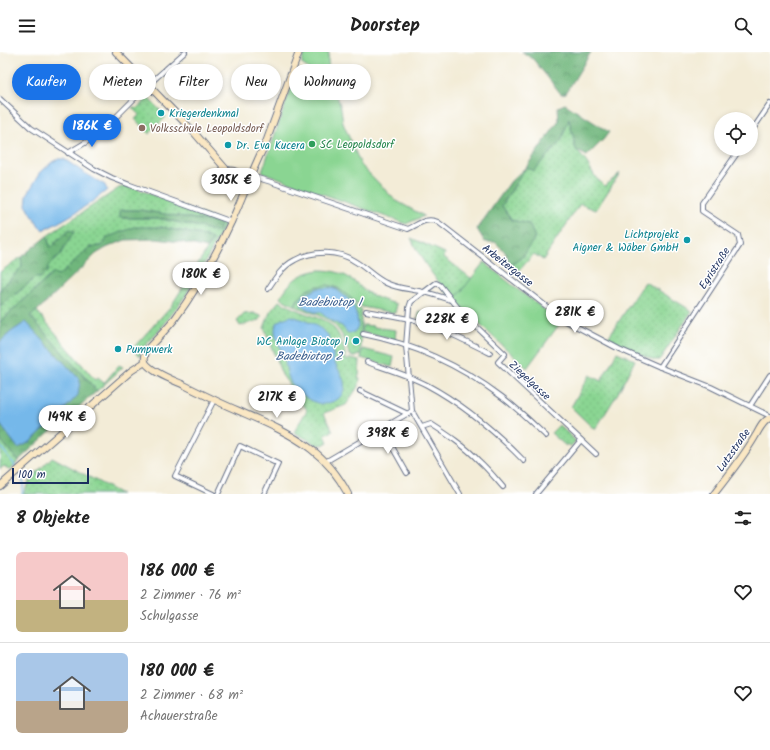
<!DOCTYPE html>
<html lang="de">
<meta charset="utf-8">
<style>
body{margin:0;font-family:Kalam,sans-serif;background:#f6f6f6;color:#222;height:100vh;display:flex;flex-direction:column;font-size:15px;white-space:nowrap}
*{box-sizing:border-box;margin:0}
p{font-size:13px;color:#767676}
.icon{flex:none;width:22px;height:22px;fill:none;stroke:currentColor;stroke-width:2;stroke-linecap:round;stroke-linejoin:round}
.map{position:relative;height:442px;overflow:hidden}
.sheet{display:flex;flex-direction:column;background:#fff;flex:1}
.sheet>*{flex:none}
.guide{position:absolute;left:12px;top:12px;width:400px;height:36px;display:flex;gap:8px}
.fabs{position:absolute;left:714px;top:60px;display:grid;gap:8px}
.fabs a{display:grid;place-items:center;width:44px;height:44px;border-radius:50%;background:#fff;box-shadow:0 2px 6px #0003;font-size:20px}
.scale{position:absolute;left:12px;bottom:10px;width:77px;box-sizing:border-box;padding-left:4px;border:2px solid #1b2f5e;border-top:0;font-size:11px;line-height:14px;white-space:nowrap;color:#1b2f5e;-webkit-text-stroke:3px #fff;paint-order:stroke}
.price{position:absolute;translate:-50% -34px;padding:0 9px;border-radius:14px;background:#fff;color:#222;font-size:13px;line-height:26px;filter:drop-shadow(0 1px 2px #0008)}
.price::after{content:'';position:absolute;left:50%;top:24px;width:12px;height:9px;margin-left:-6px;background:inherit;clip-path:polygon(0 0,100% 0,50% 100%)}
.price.active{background:#1a73e8;color:#fff}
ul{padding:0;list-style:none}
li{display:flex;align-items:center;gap:12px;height:100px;padding:0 16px}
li+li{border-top:1px solid #e0e0e0}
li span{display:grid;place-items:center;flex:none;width:112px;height:80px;border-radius:6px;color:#555}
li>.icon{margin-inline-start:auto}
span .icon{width:48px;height:48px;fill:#fffc;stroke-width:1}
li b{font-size:17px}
h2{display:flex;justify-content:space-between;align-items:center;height:48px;padding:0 16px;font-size:17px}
.chip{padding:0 14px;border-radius:18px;background:#fff;box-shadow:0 2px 6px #0003;font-size:14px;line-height:36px}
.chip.active{background:#1a73e8;color:#fff}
header{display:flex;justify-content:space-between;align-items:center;height:52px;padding:0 16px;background:#fff;font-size:18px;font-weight:800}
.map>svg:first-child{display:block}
</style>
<header><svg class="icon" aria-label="menu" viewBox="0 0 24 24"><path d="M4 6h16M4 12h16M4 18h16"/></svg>Doorstep<svg class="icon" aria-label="search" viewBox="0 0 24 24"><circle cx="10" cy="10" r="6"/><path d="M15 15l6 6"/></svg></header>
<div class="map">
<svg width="770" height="442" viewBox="0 0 770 442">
<defs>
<pattern id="grass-dots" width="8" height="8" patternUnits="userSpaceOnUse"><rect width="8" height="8" fill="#8ad592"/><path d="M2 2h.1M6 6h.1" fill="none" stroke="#76b780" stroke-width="1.8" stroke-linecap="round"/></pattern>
<pattern id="forest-crowns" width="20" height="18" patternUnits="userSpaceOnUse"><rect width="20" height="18" fill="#6fb67c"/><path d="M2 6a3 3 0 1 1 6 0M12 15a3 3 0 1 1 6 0" fill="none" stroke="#5a9469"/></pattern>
</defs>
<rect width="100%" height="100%" fill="#fff"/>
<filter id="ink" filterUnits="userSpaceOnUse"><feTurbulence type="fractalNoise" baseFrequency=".025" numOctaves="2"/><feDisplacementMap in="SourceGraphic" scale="8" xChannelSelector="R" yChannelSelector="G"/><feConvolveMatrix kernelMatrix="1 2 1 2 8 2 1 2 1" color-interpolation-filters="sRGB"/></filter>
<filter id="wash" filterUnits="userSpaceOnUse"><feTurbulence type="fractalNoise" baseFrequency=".012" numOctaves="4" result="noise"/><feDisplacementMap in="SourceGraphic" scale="16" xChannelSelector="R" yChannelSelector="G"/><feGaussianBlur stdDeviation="0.9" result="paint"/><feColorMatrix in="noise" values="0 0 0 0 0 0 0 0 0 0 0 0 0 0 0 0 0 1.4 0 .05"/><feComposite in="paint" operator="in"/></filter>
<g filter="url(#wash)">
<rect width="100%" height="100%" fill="#f3ecd7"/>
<g fill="url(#grass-dots)" stroke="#528278" fill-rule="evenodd">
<path d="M148 46 161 59 158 61 161 64 163 62 166 65 149 82 135 67 139 63 132 56 133 55 136 57Z"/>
<path d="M569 67 576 97 587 111 596 126 605 134 620 121 596 158 580 152 543 208 534 202 516 222 511 214 523 205 529 172 512 168 502 154 526 115Z"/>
<path d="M126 134H130L225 171V173L197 225 184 246 160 278 143 296 140 304 133 296 171 254 213 188 205 184 161 175 102 194 90 195 58 225 53 221 0 270V255L35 226 60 203 69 178 50 196 47 184 119 136ZM140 158 220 171 219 180 200 175 157 166H121V158Z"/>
<path d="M411 186 445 201 444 205 472 227 454 249C438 229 421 210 411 186Z"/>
<path d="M21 205 22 215 0 238V220Z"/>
<path d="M645 230 692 259 662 304 659 308H654L607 287Z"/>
<path d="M324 233C336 234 353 244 357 256L361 257V302C357 306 355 304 350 303 346 297 346 289 342 283 332 265 312 262 295 254 300 241 310 235 324 233Z"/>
<path d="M279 249C287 253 294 257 302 260 309 263 316 265 323 268 339 276 343 290 346 307L347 308 350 306 360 308 359 324 358 325 360 326 359 333 346 353 324 361 333 379 325 383 328 390 323 393 321 392 319 394 294 380 307 358 282 323 264 276 270 260Z"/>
<path d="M37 259 95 328 98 326 104 331 119 313 123 315 97 339 30 264Z"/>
<path d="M254 261 261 264V266L260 268 240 274 237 269 244 262Z"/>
<path d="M617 300 635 308 618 341 595 378 571 355 589 323 601 329Z"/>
<path d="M559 373 576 389 570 395 567 392 566 394 551 381Z"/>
<path d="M0 387 18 409 10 418 4 414 0 417Z"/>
<path d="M52 405 121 442H23L30 427Z"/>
</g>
<g fill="url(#forest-crowns)" stroke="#45726d">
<path d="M522 0H591L566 41 561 42 533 7Z"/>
<path d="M565 52 609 80 603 88 587 104 576 98 569 67 561 89 533 119 526 115 502 154 512 168 529 172 535 185 523 205 511 214 505 200 495 190H485L477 177 511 129 526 115 559 69 558 55Z"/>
<path d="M120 158H140L221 171 218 181 200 175 157 166H120Z"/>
<path d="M135 175H161L205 184 213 188 207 196 181 190 156 187 125 188 106 196 96 202 37 259 30 264 97 339 47 382 18 409 0 387V372L18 396 30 390 57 365 78 343 26 270 11 280 0 290V270L53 221 58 224 90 195 102 194 108 185Z"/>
<path d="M69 178 74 180 60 203 48 214 47 220 40 226H35L0 255V238L22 215 21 205 47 184 50 196Z"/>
</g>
<g fill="#8ad592" stroke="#528278">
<path d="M305 0H329L328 9 331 32 334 34 341 56 343 71 361 113 395 148 424 164 406 172 262 120 293 30 297 32 298 28 317 36 321 26 302 12V9Z"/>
<path d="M484 210 517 237 561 270 527 316 454 249Z"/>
<path d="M319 218C333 218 344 221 355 230 358 232 361 236 364 238 374 245 385 249 397 252L395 261 362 255 338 236 328 233 317 234 307 238 297 248 295 254 280 246C291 228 298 222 319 218Z"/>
<path d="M420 259 432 263 451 271 448 278 418 267Z"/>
<path d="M363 273 374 274V275L396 278 395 288 362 280Z"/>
<path d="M363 297 394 305 392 315 361 306Z"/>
</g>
<g fill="#74b8ea" stroke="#4874a4">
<path d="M58 107H64L86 122 105 133 107 138C88 154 66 167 44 178L39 175 26 153 27 145 28 141 40 121 52 110Z"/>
<path d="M318 236H331L337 238 347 246 352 252 357 264 358 274 355 279 352 281H348L342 274 330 268 320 260H314L302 254 301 248 304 243Z"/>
<path d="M291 264C302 267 320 274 327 282 333 289 332 300 334 308 338 320 349 329 342 342 339 348 333 350 327 351 324 352 320 352 318 351 314 351 298 340 295 337 292 334 290 329 289 326 286 319 286 312 284 305 281 297 272 281 276 273 279 267 285 266 291 264Z"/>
<path d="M26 270 80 328 78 343 57 365 30 390 18 396 0 372V290L11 280Z"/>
</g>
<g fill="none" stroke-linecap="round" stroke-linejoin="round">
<g stroke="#74b8ea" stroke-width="1.5">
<path d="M0 394 17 416"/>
<path d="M19 419C24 427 24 433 22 442"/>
</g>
</g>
</g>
<g filter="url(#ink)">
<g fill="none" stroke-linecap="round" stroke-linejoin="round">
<defs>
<g id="street">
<path d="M0 47 31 76 94 117 112 126 130 133 232 170"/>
<path d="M751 80 770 52"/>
<path d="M68 101 88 89 105 76 148 33 185 0"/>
<path d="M251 124 271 130 408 177C419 172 426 165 438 170L564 268 619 297 660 315 711 335 770 364"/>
<path d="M268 237C275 226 283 214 295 208 313 198 339 198 356 210 366 216 375 226 386 231 398 237 412 237 424 240 433 242 442 245 451 248"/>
<path d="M366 259C381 262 395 264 409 267 438 275 464 288 490 301"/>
<path d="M363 282C414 292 461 314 502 345 518 357 532 371 546 384"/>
<path d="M367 310C387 317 408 323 427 333 464 353 496 380 524 409"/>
<path d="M660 315 740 193 738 183 702 159V151L740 97"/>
<path d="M360 339 408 362"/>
<path d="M750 354 770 323"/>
<path d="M422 375 431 372C448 383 465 394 479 409 488 417 495 426 503 435"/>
<path d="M382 377 407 421"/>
<path d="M325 410 412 359"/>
<path d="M213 442 175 424 214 348"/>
<path d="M218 442 240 394 278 412 264 442"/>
<path d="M460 442 412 359 406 294 409 256 411 250 436 231 440 233 463 262 505 302 498 310 596 402"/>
<path d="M536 442 581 388"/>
</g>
<g id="secondary">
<path d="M116 0 191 77 231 123 248 131"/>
<path d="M227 118 234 119 250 127"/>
<path d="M145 310C144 305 145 302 147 297 156 288 166 278 174 268 197 237 216 203 232 168 244 143 252 117 265 93L299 0"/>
<path d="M145 310C151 320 173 328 184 333 202 342 220 351 239 359 264 370 290 381 311 397 327 409 339 425 348 442"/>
<path d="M0 434 131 319 145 310"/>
<path d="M714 442C729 423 744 404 756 383 760 376 763 369 770 366"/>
</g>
</defs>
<use href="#street" stroke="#677188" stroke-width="6"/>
<use href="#secondary" stroke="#677188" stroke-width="8"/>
<use href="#street" stroke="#fff" stroke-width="4"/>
<use href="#secondary" stroke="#fae7c3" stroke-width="6"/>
</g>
</g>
<g fill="#0f9aa8" stroke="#fff" stroke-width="1.5">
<circle cx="161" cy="61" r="4"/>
<circle cx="228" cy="93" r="4"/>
<circle cx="687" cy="188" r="4"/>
<circle cx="356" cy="289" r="4"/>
<circle cx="118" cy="297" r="4"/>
</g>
<circle fill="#8d6e63" stroke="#fff" stroke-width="1.5" cx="142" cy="76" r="4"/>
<circle fill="#2e9e5b" stroke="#fff" stroke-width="1.5" cx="312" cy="92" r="4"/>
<g text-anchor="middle" stroke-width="3" stroke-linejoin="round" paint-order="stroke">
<g font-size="11" fill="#0d838f" stroke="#fff" text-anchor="start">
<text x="169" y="65">Kriegerdenkmal</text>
<text x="236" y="97">Dr. Eva Kucera</text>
<text x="679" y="186" text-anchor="end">Lichtprojekt<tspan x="679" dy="13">Aigner &amp; Wöber GmbH</tspan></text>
<text x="348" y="293" text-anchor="end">WC Anlage Biotop 1</text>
<text x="126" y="301">Pumpwerk</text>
</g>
<g font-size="11" fill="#785e54" stroke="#fff" text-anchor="start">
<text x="150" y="80">Volksschule Leopoldsdorf</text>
</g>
<g font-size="11" fill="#27864d" stroke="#fff" text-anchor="start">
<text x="320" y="96">SC Leopoldsdorf</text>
</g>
<g font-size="11" fill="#1b2f5e" stroke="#fff">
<text transform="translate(508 213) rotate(38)" y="4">Arbeitergasse</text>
<text transform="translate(714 216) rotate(-57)" y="4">Egristraße</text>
<text transform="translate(530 328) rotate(43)" y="4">Ziegelgasse</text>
<text transform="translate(733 398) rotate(-55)" y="4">Lutzstraße</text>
</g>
<g font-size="12" font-style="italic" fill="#3a5f8f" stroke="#fff">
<text x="330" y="254">Badebiotop 1</text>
<text x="309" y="308">Badebiotop 2</text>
</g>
</g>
</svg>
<div class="fabs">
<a><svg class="icon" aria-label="locate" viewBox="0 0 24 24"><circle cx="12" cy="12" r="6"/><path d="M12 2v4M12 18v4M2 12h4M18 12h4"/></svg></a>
</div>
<div class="scale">100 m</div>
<b class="price active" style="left:92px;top:96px">186K €</b>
<b class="price" style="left:231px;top:150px">305K €</b>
<b class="price" style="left:201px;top:244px">180K €</b>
<b class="price" style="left:575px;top:282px">281K €</b>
<b class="price" style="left:447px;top:289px">228K €</b>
<b class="price" style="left:277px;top:367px">217K €</b>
<b class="price" style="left:67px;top:387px">149K €</b>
<b class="price" style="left:388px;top:403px">398K €</b>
<div class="guide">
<a class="chip active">Kaufen</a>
<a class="chip">Mieten</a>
<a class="chip">Filter</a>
<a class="chip">Neu</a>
<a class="chip">Wohnung</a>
</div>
</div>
<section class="sheet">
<h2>8 Objekte<svg class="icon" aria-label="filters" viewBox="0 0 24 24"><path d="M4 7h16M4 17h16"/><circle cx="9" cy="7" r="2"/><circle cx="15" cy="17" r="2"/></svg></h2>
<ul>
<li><span style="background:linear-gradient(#f6c9c9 60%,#c2b280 0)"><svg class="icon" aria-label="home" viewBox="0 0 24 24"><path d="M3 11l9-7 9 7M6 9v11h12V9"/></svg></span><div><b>186 000 €</b><p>2 Zimmer · 76 m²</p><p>Schulgasse</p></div><svg class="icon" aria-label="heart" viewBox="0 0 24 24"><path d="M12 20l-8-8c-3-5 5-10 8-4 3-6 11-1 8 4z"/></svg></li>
<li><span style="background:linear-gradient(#a9c7e8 60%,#b9a48a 0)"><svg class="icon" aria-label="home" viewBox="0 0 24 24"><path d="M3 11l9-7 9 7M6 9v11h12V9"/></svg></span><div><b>180 000 €</b><p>2 Zimmer · 68 m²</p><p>Achauerstraße</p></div><svg class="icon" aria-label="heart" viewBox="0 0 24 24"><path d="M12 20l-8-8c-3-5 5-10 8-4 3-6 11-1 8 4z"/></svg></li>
</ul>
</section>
